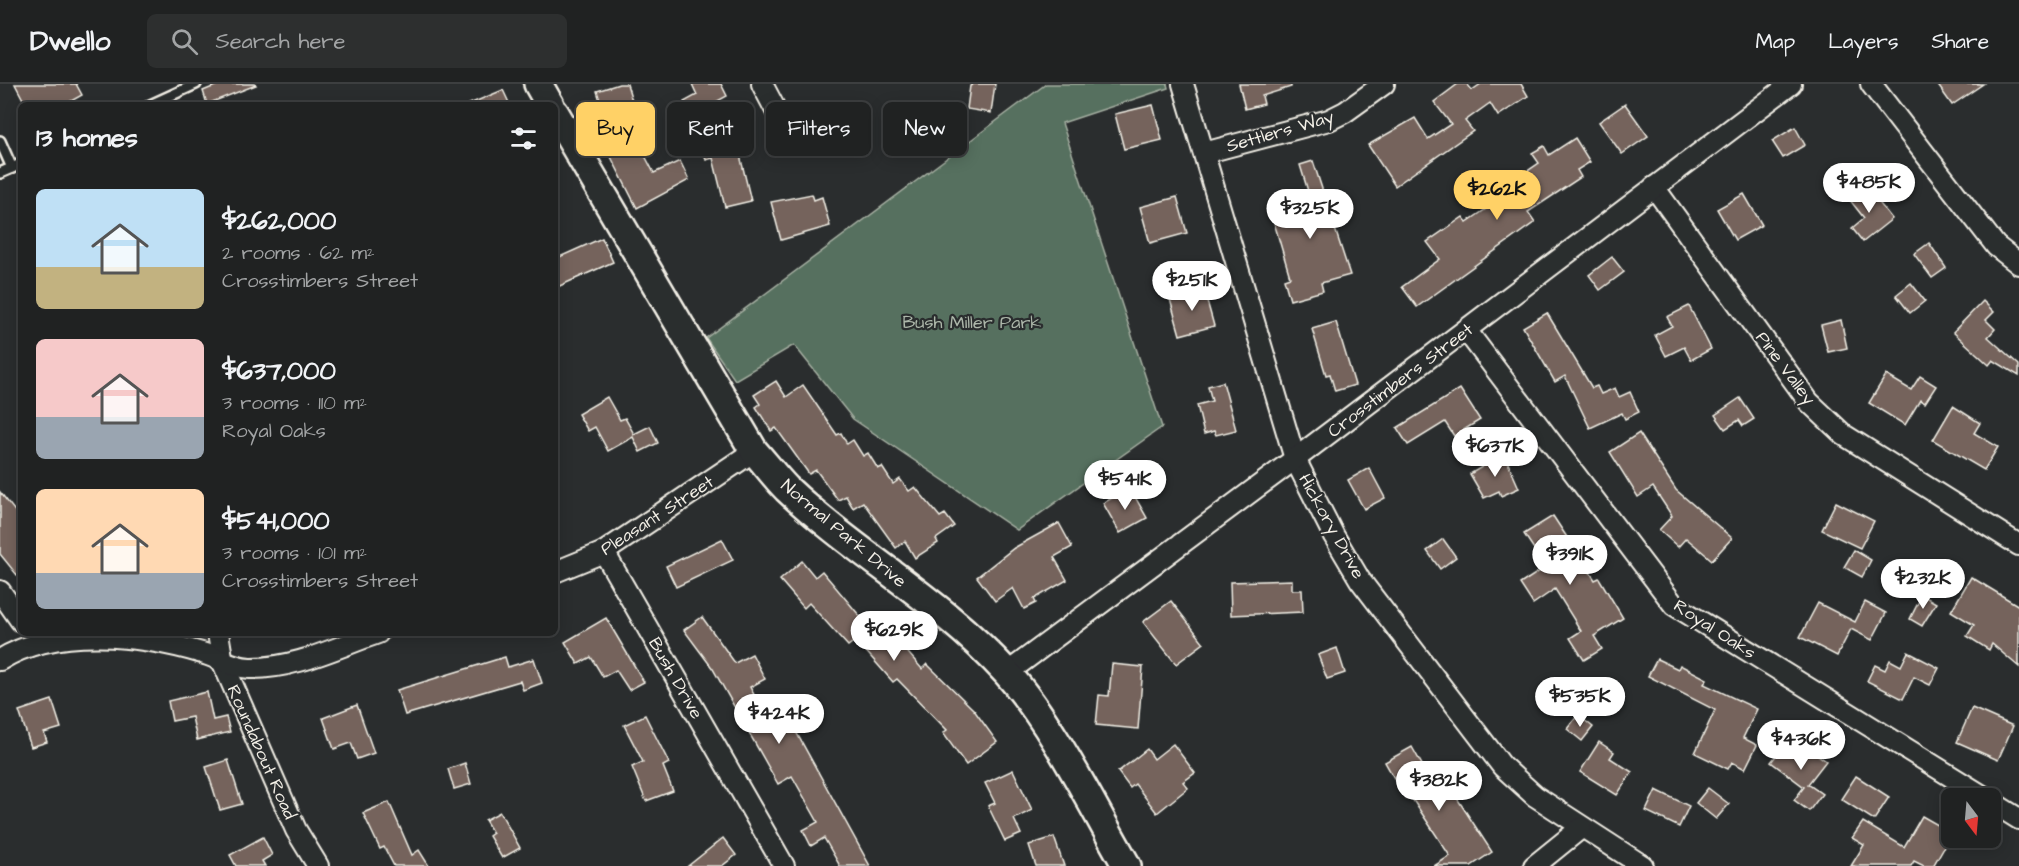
<!DOCTYPE html>
<meta charset="utf-8">
<style>
body{margin:0;font-family:"Architects Daughter",sans-serif;background:#2d2f2f;color:#f1f3f6;height:100vh;display:flex;flex-direction:column;font-size:22px;white-space:nowrap}
*{box-sizing:border-box;margin:0}
p{font-size:20px;color:#a2a4a5}
.icon{flex:none;width:33px;height:33px;fill:none;stroke:currentColor;stroke-width:2;stroke-linecap:round;stroke-linejoin:round}
.map{position:relative;flex:1;overflow:hidden}
.sheet{position:absolute;left:18px;top:18px;width:540px;height:534px;display:flex;flex-direction:column;background:#202222;border-radius:9px;box-shadow:0 3px 15px #0003,0 0 0 2px #3d3f40}
.sheet>*{flex:none}
.banner{position:absolute;left:576px;top:18px;width:570px;height:54px;display:flex;gap:12px}
.needle{width:39px;rotate:164deg}
.controls{position:absolute;left:1941px;top:704px;display:grid;gap:12px}
.controls a{display:grid;place-items:center;width:60px;height:60px;border-radius:9px;background:#202222;box-shadow:0 3px 15px #0003,0 0 0 2px #3d3f40;font-size:30px}
.price{position:absolute;translate:-50% -51px;padding:0 14px;border-radius:21px;background:#fff;color:#222;font-size:20px;line-height:39px;filter:drop-shadow(0 2px 3px #0008)}
.price::after{content:'';position:absolute;left:50%;top:36px;width:18px;height:14px;margin-left:-9px;background:inherit;clip-path:polygon(0 0,100% 0,50% 100%)}
.price.active{background:#ffd166;color:#111}
ul{padding:0;list-style:none}
li{display:flex;align-items:center;gap:18px;height:150px;padding:0 18px}
li span{display:grid;place-items:center;flex:none;width:168px;height:120px;border-radius:9px;color:#555}
li>.icon{margin-inline-start:auto}
span .icon{width:72px;height:72px;fill:#fffc;stroke-width:1}
li b{font-size:26px}
h2{display:flex;justify-content:space-between;align-items:center;height:72px;padding:0 18px;font-size:26px}
.tag{padding:0 21px;border-radius:9px;background:#202222;box-shadow:0 3px 15px #0003,0 0 0 2px #3d3f40;font-size:21px;line-height:54px}
.tag.active{background:#ffd166;color:#111}
header{display:flex;align-items:center;gap:36px;box-sizing:border-box;height:84px;padding:0 30px;background:#202222;border-bottom:2px solid #3d3f40}
header strong{font-size:28px}
nav{display:flex;gap:33px;margin-inline-start:auto;font-size:21px}
.search{width:420px;height:54px;background:#2d2f2f;display:flex;align-items:center;gap:15px;box-sizing:border-box;padding:0 21px;border-radius:9px;color:#a2a4a5;font-size:22px}
.map>svg:first-child{display:block}
</style>
<header>
<strong>Dwello</strong>
<div class="search"><svg class="icon" aria-label="search" viewBox="0 0 24 24"><circle cx="10" cy="10" r="6"/><path d="M15 15l6 6"/></svg>Search here</div>
<nav><a>Map</a><a>Layers</a><a>Share</a></nav>
</header>
<div class="map">
<svg width="2019" height="782" viewBox="0 0 2019 782">
<rect width="100%" height="100%" fill="#2a2d2e"/>
<filter id="ink" filterUnits="userSpaceOnUse"><feTurbulence type="fractalNoise" baseFrequency=".0167" numOctaves="2"/><feDisplacementMap in="SourceGraphic" scale="12" xChannelSelector="R" yChannelSelector="G"/><feConvolveMatrix kernelMatrix="1 2 1 2 8 2 1 2 1" color-interpolation-filters="sRGB"/></filter>
<g filter="url(#ink)">
<path fill="#57705e" stroke="#a6b0a3" stroke-width="1.5" d="M1046 0H1167L1168 4 1062 39 1162 343 1017 446 853 335 794 261 735 296 706 254Z"/>
<g fill="#74635b" stroke="#f4f1e8" stroke-width="1.5">
<path d="M15 0H76L82 11 64 21H26Z"/>
<path d="M220 0H255L256 1 207 20 203 7Z"/>
<path d="M619 0H627L633 20 604 29 597 7Z"/>
<path d="M692 0H721L727 12 712 20 727 47 734 46 751 117 725 123 713 74 706 76 699 47 691 52 681 33 690 29 684 18 697 11Z"/>
<path d="M974 0H995L991 29 967 25 970 2Z"/>
<path d="M1239 0H1291V3L1262 12 1264 20 1245 25Z"/>
<path d="M1458 0H1467L1472 6 1481 0H1521L1528 12 1498 32 1490 19 1465 37 1473 47 1395 102 1368 61 1415 34 1428 55 1451 40 1434 18Z"/>
<path d="M1937 0H1983L1952 21Z"/>
<path d="M503 6 510 21H467Z"/>
<path d="M1625 20 1648 52 1622 70 1599 38Z"/>
<path d="M1153 21 1162 56 1124 65 1115 30Z"/>
<path d="M1795 43 1805 61 1783 74 1772 57Z"/>
<path d="M631 45 654 89 680 77 689 96 637 124 604 59Z"/>
<path d="M1575 54 1590 78 1577 86 1581 93 1528 128 1535 138 1417 223 1402 203 1440 175 1427 158 1463 133 1467 138 1508 110 1503 104 1539 79 1532 69 1544 62 1549 71Z"/>
<path d="M1313 77 1350 191 1321 199 1323 207 1290 216 1284 195 1290 193 1273 135 1292 129 1287 113 1308 107 1300 81Z"/>
<path d="M1866 102 1892 135 1863 158 1852 144 1864 134 1849 115Z"/>
<path d="M812 110 814 116 822 113 830 142 781 156 771 118Z"/>
<path d="M1744 110 1762 141 1735 156 1717 125Z"/>
<path d="M1177 113 1187 149 1150 159 1140 123Z"/>
<path d="M602 154 613 178 555 204V175Z"/>
<path d="M1929 159 1946 184 1932 194 1914 170Z"/>
<path d="M1612 173 1624 188 1600 206 1589 191Z"/>
<path d="M1911 199 1925 217 1910 229 1896 211Z"/>
<path d="M1204 206 1214 242 1180 251 1170 215Z"/>
<path d="M1983 217 1994 228 1986 236 1995 245 1988 253 2019 281V292L1993 276 1989 281 1953 248Z"/>
<path d="M1689 222 1711 265 1691 276 1684 263 1666 272 1655 251 1672 242 1667 233Z"/>
<path d="M1547 229 1592 304 1597 302 1601 310 1615 304 1619 313 1630 308 1639 328 1625 335 1622 329 1590 344 1565 292 1555 298 1523 243Z"/>
<path d="M1841 236 1847 264 1828 268 1821 241Z"/>
<path d="M1336 238 1355 301 1335 307 1330 290 1326 291 1312 245Z"/>
<path d="M1886 291 1911 306 1920 292 1936 302 1925 319 1920 316 1905 341 1869 319Z"/>
<path d="M776 297 786 313 803 301 837 351 841 349 847 360 853 356 863 372 868 369 878 385 882 383 893 400 900 395 909 407 915 403 940 433 945 430 954 442 936 455 938 459 915 474 905 457 896 464 863 418 853 424 846 412 838 416 816 386 809 390 776 344 771 347 756 323 760 320 754 311Z"/>
<path d="M1223 298 1236 346 1216 351 1214 347 1204 350 1197 321 1212 317 1208 302Z"/>
<path d="M1460 305 1480 336 1454 352 1445 338 1408 361 1397 344Z"/>
<path d="M607 313 620 336 625 334 634 350 650 342 658 359 640 368 633 353 608 367 595 343 588 347 578 330Z"/>
<path d="M1740 314 1754 335 1743 342 1739 336 1725 345 1715 331Z"/>
<path d="M1953 322 1980 339 1974 349 1998 363 1984 386 1933 356Z"/>
<path d="M1639 349 1676 406 1732 454 1712 476 1686 454 1678 463 1659 446 1672 432 1653 403 1638 413 1610 368Z"/>
<path d="M1504 370 1519 404 1501 412 1499 407 1484 414 1470 390 1487 380 1486 378Z"/>
<path d="M1369 384 1385 414 1364 425 1348 396Z"/>
<path d="M1130 404 1147 434 1120 449 1103 419Z"/>
<path d="M0 408 21 435V496L0 470Z"/>
<path d="M1836 418 1874 437 1860 464 1822 446Z"/>
<path d="M1553 432 1595 496 1599 494 1623 534 1594 552 1602 565 1584 576 1570 554 1581 547 1555 505 1533 520 1520 500 1546 483 1524 450Z"/>
<path d="M1059 439 1072 463 1054 473 1067 496 1034 515 1036 519 1024 525 1013 504 995 517 977 493 1014 464Z"/>
<path d="M722 455 733 476 676 503 666 482Z"/>
<path d="M1443 455 1456 473 1440 485 1427 467Z"/>
<path d="M1854 466 1871 476 1862 493 1844 483Z"/>
<path d="M802 477 815 493 822 487 875 550 885 542 922 585 927 580 974 626 997 658 966 681 943 649 947 646 897 595 893 598 856 556 848 562 809 519 804 524 780 496Z"/>
<path d="M1971 493 2019 522V583L1992 560 1989 566 1967 552 1974 541 1951 527Z"/>
<path d="M1292 496V506H1302L1303 528 1231 531 1230 498Z"/>
<path d="M1922 511 1936 519 1922 542 1910 535Z"/>
<path d="M1171 517 1204 559 1176 580 1143 538Z"/>
<path d="M1865 518 1886 529 1872 556 1851 545 1837 572 1800 553 1818 519 1855 538Z"/>
<path d="M702 533 735 579 752 570 765 595 750 603 762 626 779 617 870 782H840L824 754 811 762 803 746 818 738 792 692 778 700 713 585 684 546Z"/>
<path d="M606 534 644 598 629 606 616 586 603 593 591 573 578 580 565 558Z"/>
<path d="M1337 564 1345 589 1327 595 1318 571Z"/>
<path d="M1908 568 1939 584 1930 601 1914 593 1903 615 1867 597 1875 581 1885 586 1890 576 1901 582Z"/>
<path d="M505 573 508 583 534 575 542 599 523 606 520 597 405 631 397 606Z"/>
<path d="M1657 575 1678 585 1680 581 1707 595 1704 600 1757 625 1743 654 1757 661 1745 685 1732 678 1728 685 1695 669 1715 626 1648 592Z"/>
<path d="M1112 580 1143 583 1138 645 1096 641 1099 611 1109 612Z"/>
<path d="M207 608 213 636 226 633 230 648 197 656 192 633 172 637 168 617Z"/>
<path d="M52 616 61 644 44 649 47 658 31 663 19 627Z"/>
<path d="M357 621 374 669 357 675 351 659 334 665 323 634Z"/>
<path d="M1972 624 2013 642 1998 676 1957 658Z"/>
<path d="M645 631 669 679 663 682 673 707 646 717 632 683 643 678 624 641Z"/>
<path d="M1578 631 1593 643 1582 657 1567 645Z"/>
<path d="M1599 658 1614 668 1610 674 1632 688 1617 711 1580 688Z"/>
<path d="M1786 659 1796 667 1802 659 1826 677 1808 700 1822 710 1809 727 1794 716 1804 703 1771 678Z"/>
<path d="M1173 660 1195 689 1183 698 1188 704 1157 729 1135 700 1130 704 1118 688 1147 665 1154 675Z"/>
<path d="M1412 663 1443 718 1455 711 1492 768 1471 782H1434L1450 772 1411 713 1406 715 1385 678Z"/>
<path d="M228 676 242 720 220 726 206 683Z"/>
<path d="M465 679 471 700 454 705 448 685Z"/>
<path d="M1013 686 1032 726 1014 735 1021 750 1005 757 988 722 995 719 985 699Z"/>
<path d="M1856 692 1889 713 1874 736 1841 715Z"/>
<path d="M1708 704 1729 720 1716 735 1696 719Z"/>
<path d="M1656 706 1689 722 1679 743 1646 727Z"/>
<path d="M389 718 412 771 419 766 429 782H394L384 763 380 765 363 729Z"/>
<path d="M500 728 520 764 502 774 489 752 493 749 485 736Z"/>
<path d="M1922 732 1952 749 1933 782H1924L1914 777 1911 782H1851L1864 761 1852 754 1863 738 1904 763Z"/>
<path d="M263 753 272 771 262 777 265 782H236L230 771Z"/>
<path d="M1054 753 1064 782H1036L1029 761Z"/>
<path d="M723 754 736 771 722 782H688Z"/>
</g>
<g fill="none" stroke-linecap="round" stroke-linejoin="round">
<defs>
<g id="lane">
<path d="M150 21 196 0"/>
<path d="M0 57 12 84"/>
<path d="M0 89 21 80"/>
</g>
<g id="street">
<path d="M762 0 793 59"/>
<path d="M1183 0 1295 375 1334 452 1360 496 1502 682 1535 712 1643 782"/>
<path d="M1871 0 1996 162 2019 180"/>
<path d="M1204 69 1329 36 1345 28 1384 0"/>
<path d="M1654 103 1809 318 1844 351 2019 461"/>
<path d="M1466 246 1674 521 1986 714"/>
<path d="M604 468 784 782"/>
<path d="M555 488 604 468 754 367"/>
<path d="M0 507 21 537"/>
<path d="M218 549 223 579 296 746 318 782"/>
<path d="M0 576C57 541 141 551 202 569 218 574 232 583 250 584 294 585 337 563 378 549"/>
<path d="M1007 589 1295 375 1791 0"/>
<path d="M1990 717 2019 735"/>
<path d="M1534 782 1581 744"/>
</g>
<g id="secondary">
<path d="M538 0 550 21"/>
<path d="M555 29 754 367C765 379 775 393 787 405 856 470 943 518 1007 589 1054 642 1091 720 1127 782"/>
</g>
</defs>
<use href="#lane" stroke="#f4f1e8" stroke-width="14"/>
<use href="#street" stroke="#f4f1e8" stroke-width="24"/>
<use href="#secondary" stroke="#f4f1e8" stroke-width="32"/>
<use href="#lane" stroke="#2a2d2e" stroke-width="9"/>
<use href="#street" stroke="#2a2d2e" stroke-width="20"/>
<use href="#secondary" stroke="#2a2d2e" stroke-width="27"/>
</g>
</g>
<g text-anchor="middle" stroke-width="4.5" stroke-linejoin="round" paint-order="stroke">
<g font-size="18" fill="#f4f1e8" stroke="#2a2d2e">
<text transform="translate(1280 47) rotate(-16)" y="6">Settlers Way</text>
<text transform="translate(1786 284) rotate(53)" y="6">Pine Valley</text>
<text transform="translate(1400 296) rotate(-37)" y="6">Crosstimbers Street</text>
<text transform="translate(657 431) rotate(-33)" y="6">Pleasant Street</text>
<text transform="translate(1332 442) rotate(61)" y="6">Hickory Drive</text>
<text transform="translate(844 449) rotate(40)" y="6">Normal Park Drive</text>
<text transform="translate(1715 545) rotate(33)" y="6">Royal Oaks</text>
<text transform="translate(676 594) rotate(60)" y="6">Bush Drive</text>
<text transform="translate(262 668) rotate(66)" y="6">Roundabout Road</text>
</g>
<g font-size="18" fill="#adb7aa" stroke="#2a2d2e">
<text x="972" y="244">Bush Miller Park</text>
</g>
</g>
</svg>
<div class="controls">
<a><svg class="needle" viewBox="-14 -14 28 28"><path d="M0-13l5 13h-10z" fill="#e53935"/><path d="M0 13l5-13h-10z" fill="#a2a4a5"/></svg></a>
</div>
<b class="price" style="left:1869px;top:130px">$485K</b>
<b class="price active" style="left:1497px;top:137px">$262K</b>
<b class="price" style="left:1310px;top:156px">$325K</b>
<b class="price" style="left:1192px;top:228px">$251K</b>
<b class="price" style="left:1495px;top:394px">$637K</b>
<b class="price" style="left:1125px;top:427px">$541K</b>
<b class="price" style="left:1570px;top:502px">$391K</b>
<b class="price" style="left:1923px;top:526px">$232K</b>
<b class="price" style="left:894px;top:578px">$629K</b>
<b class="price" style="left:1580px;top:644px">$535K</b>
<b class="price" style="left:779px;top:661px">$424K</b>
<b class="price" style="left:1801px;top:687px">$436K</b>
<b class="price" style="left:1439px;top:728px">$382K</b>
<div class="banner">
<a class="tag active">Buy</a>
<a class="tag">Rent</a>
<a class="tag">Filters</a>
<a class="tag">New</a>
</div>
<section class="sheet">
<h2>13 homes<svg class="icon" aria-label="filters" viewBox="0 0 24 24"><path d="M4 7h16M4 17h16"/><circle cx="9" cy="7" r="2"/><circle cx="15" cy="17" r="2"/></svg></h2>
<ul>
<li><span style="background:linear-gradient(#bfe0f5 65%,#c2b280 0)"><svg class="icon" aria-label="home" viewBox="0 0 24 24"><path d="M3 11l9-7 9 7M6 9v11h12V9"/></svg></span><div><b>$262,000</b><p>2 rooms · 62 m²</p><p>Crosstimbers Street</p></div></li>
<li><span style="background:linear-gradient(#f6c9c9 65%,#9aa5b1 0)"><svg class="icon" aria-label="home" viewBox="0 0 24 24"><path d="M3 11l9-7 9 7M6 9v11h12V9"/></svg></span><div><b>$637,000</b><p>3 rooms · 110 m²</p><p>Royal Oaks</p></div></li>
<li><span style="background:linear-gradient(#ffd9b3 70%,#9aa5b1 0)"><svg class="icon" aria-label="home" viewBox="0 0 24 24"><path d="M3 11l9-7 9 7M6 9v11h12V9"/></svg></span><div><b>$541,000</b><p>3 rooms · 101 m²</p><p>Crosstimbers Street</p></div></li>
</ul>
</section>
</div>
